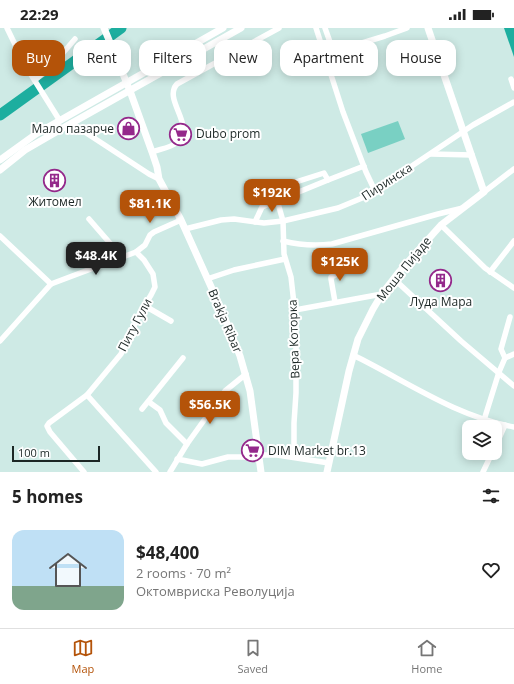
<!DOCTYPE html>
<meta charset="utf-8">
<style>
body{margin:0;font-family:"Open Sans",sans-serif;background:#f2f2f2;color:#222;height:100vh;display:flex;flex-direction:column;font-size:15px;white-space:nowrap}
*{box-sizing:border-box;margin:0}
p{font-size:13px;color:#767676}
.icon{flex:none;width:22px;height:22px;fill:none;stroke:currentColor;stroke-width:2;stroke-linecap:round;stroke-linejoin:round}
.map{position:relative;height:444px;overflow:hidden}
.sheet{display:flex;flex-direction:column;background:#fff;flex:1}
.sheet>*{flex:none}
.guide{position:absolute;left:12px;top:12px;width:490px;height:36px;display:flex;gap:8px}
.fabs{position:absolute;left:462px;top:392px;display:grid;gap:8px}
.fabs a{display:grid;place-items:center;width:40px;height:40px;border-radius:8px;background:#fff;box-shadow:0 2px 10px #0003;font-size:20px}
.scale{position:absolute;left:12px;bottom:10px;width:88px;box-sizing:border-box;padding-left:4px;border:2px solid #1c2725;border-top:0;font-size:11px;line-height:14px;white-space:nowrap;color:#1c2725;-webkit-text-stroke:3px #fff;paint-order:stroke}
.price{position:absolute;translate:-50% -34px;padding:0 9px;border-radius:8px;background:#b45309;color:#fff;font-size:13px;line-height:26px;filter:drop-shadow(0 1px 2px #0008)}
.price::after{content:'';position:absolute;left:50%;top:24px;width:12px;height:9px;margin-left:-6px;background:inherit;clip-path:polygon(0 0,100% 0,50% 100%)}
.price.active{background:#222;color:#fff}
ul{padding:0;list-style:none}
li{display:flex;align-items:center;gap:12px;height:100px;padding:0 12px}
li+li{border-top:1px solid #e0e0e0}
li span{display:grid;place-items:center;flex:none;width:112px;height:80px;border-radius:12px;color:#555}
li>.icon{margin-inline-start:auto}
span .icon{width:48px;height:48px;fill:#fffc;stroke-width:1}
li b{font-size:17px}
h2{display:flex;justify-content:space-between;align-items:center;height:48px;padding:0 12px;font-size:17px}
.chip{padding:0 14px;border-radius:12px;background:#fff;box-shadow:0 2px 10px #0003;font-size:14px;line-height:36px}
.chip.active{background:#b45309;color:#fff}
.status{display:flex;justify-content:space-between;align-items:center;height:28px;padding:0 20px;background:#fff;direction:ltr}
.status svg{height:11px;fill:currentColor}
.dock{display:flex;justify-content:space-around;align-items:center;height:56px;border-top:1px solid #e0e0e0;background:#fff;font-size:11px;color:#767676}
.dock a{display:grid;justify-items:center;gap:2px}
.dock .active{color:#b45309}
.map>svg:first-child{display:block}
</style>
<div class="status"><b>22:29</b><svg viewBox="0 0 49 12"><path d="M0 12V9h3v3zM5 12V6h3v6zM10 12V3h3v9zM15 12V0h3v12zM26 1h20v11H26zM47 4h2v5h-2z"/></svg></div>
<div class="map">
<svg width="514" height="444" viewBox="0 0 514 444">
<rect width="100%" height="100%" fill="#ceeae5"/>
<path fill="#79d0c3" d="M398 93 405 111 368 125 361 106Z"/>
<path fill="#1dae9f" d="M504 0H514V29Z"/>
<g fill="none" stroke-linecap="round" stroke-linejoin="round">
<path stroke="#1dae9f" stroke-width="11" d="M0 87 121 0"/>
<g stroke="#fff" stroke-width="5.5">
<path d="M7 0 25 37 60 93"/>
<path d="M316 0 343 84 366 144 375 163"/>
<path d="M325 0 330 14 332 25 328 35"/>
<path d="M339 22 385 8 407 0"/>
<path d="M511 51 514 60"/>
<path d="M35 52 56 33 75 11"/>
<path d="M71 95 149 146 159 151"/>
<path d="M152 124C160 121 170 120 176 115 198 99 162 72 177 56L279 0"/>
<path d="M431 126 472 127"/>
<path d="M484 164 514 141"/>
<path d="M252 168 324 145 328 152 364 138"/>
<path d="M277 172 283 193 284 226 291 249 296 294V365L294 395V429"/>
<path d="M89 191 122 229"/>
<path d="M255 194 262 179 328 152"/>
<path d="M441 197 485 240 514 260"/>
<path d="M185 201 221 192 234 191 264 195 283 193 338 180 367 168 473 97 514 74"/>
<path d="M0 208 51 256"/>
<path d="M283 213C299 217 316 218 332 216L438 186 463 180"/>
<path d="M490 244 514 213"/>
<path d="M207 251 234 242 285 231"/>
<path d="M394 251 461 313 514 358"/>
<path d="M335 274 331 251V249L354 239"/>
<path d="M145 278 171 293"/>
<path d="M295 282 382 266"/>
<path d="M0 313 51 256 136 224 145 217 150 207 154 204 181 192"/>
<path d="M353 327C406 353 455 388 514 399"/>
<path d="M505 330 501 321 510 289"/>
<path d="M87 367 156 444"/>
<path d="M149 374 160 382 166 395 187 416"/>
<path d="M142 381 183 330"/>
<path d="M484 392 499 344 505 330 514 326"/>
<path d="M495 419 505 397"/>
<path d="M177 431 202 436 228 429H250L264 427H277L329 435"/>
<path d="M84 444 50 404 47 398 49 395 87 367 121 326 140 285 151 267 155 259 153 246 144 232 136 224"/>
<path d="M170 444 187 416 225 363 246 346"/>
<path d="M483 444 492 425"/>
</g>
<g stroke="#fff" stroke-width="7">
<path d="M104 0 130 63 152 124 157 139 159 151 181 192 222 283 240 328 250 363 261 444"/>
<path d="M0 132 36 106 223 0"/>
<path d="M0 142 25 122 63 100 241 0"/>
<path d="M327 444 349 343 358 311 373 281 382 266 399 244 441 197 484 164 428 0"/>
</g>
</g>
<defs>
<symbol id="shop-ring" viewBox="-11 -11 22 22"><circle r="9.5" fill="#fff" stroke="#94298b" stroke-width="1.5"/><path d="M-5-2.5h2.3a2.7 3.5 0 0 1 5.4 0H5L5.5 6h-11ZM-1.5-2.5h3a1.5 2.3 0 0 0-3 0Z" fill="#94298b"/></symbol>
<symbol id="supermarket-ring" viewBox="-11 -11 22 22"><circle r="9.5" fill="#fff" stroke="#94298b" stroke-width="1.5"/><path d="M-6-5.5h2.5l.6 2H6L4.5 2H-2.5L-4.4-4H-6ZM-1.5 3.2a1.3 1.3 0 1 0 .1 0ZM3 3.2a1.3 1.3 0 1 0 .1 0Z" fill="#94298b"/></symbol>
<symbol id="building-ring" viewBox="-11 -11 22 22"><circle r="9.5" fill="#fff" stroke="#94298b" stroke-width="1.5"/><path d="M-4-6H4V6H1V3H-1V6H-4ZM-2.5-4.3h1.7v1.8h-1.7ZM.8-4.3h1.7v1.8H.8ZM-2.5-1h1.7V.8h-1.7ZM.8-1h1.7V.8H.8Z" fill="#94298b"/></symbol>
</defs>
<g fill-rule="evenodd">
<use href="#shop-ring" x="116" y="88" width="25" height="25"/>
<use href="#supermarket-ring" x="168" y="94" width="25" height="25"/>
<use href="#building-ring" x="42" y="140" width="25" height="25"/>
<use href="#building-ring" x="428" y="240" width="25" height="25"/>
<use href="#supermarket-ring" x="240" y="410" width="25" height="25"/>
</g>
<g text-anchor="middle" stroke-width="4" stroke-linejoin="round" paint-order="stroke">
<g font-size="12" fill="#1c2725" stroke="#fff" text-anchor="start">
<text x="114" y="105" text-anchor="end">Мало пазарче</text>
<text x="196" y="110">Dubo prom</text>
<text x="55" y="178" text-anchor="middle">Житомел</text>
<text x="441" y="278" text-anchor="middle">Луда Мара</text>
<text x="268" y="427">DIM Market br.13</text>
</g>
<g font-size="12" fill="#1c2725" stroke="#fff">
<text transform="translate(387 154) rotate(-33)" y="4">Пиринска</text>
<text transform="translate(404 241) rotate(-51)" y="4">Моша Пијаде</text>
<text transform="translate(225 293) rotate(67)" y="4">Brakja Ribar</text>
<text transform="translate(135 297) rotate(-62)" y="4">Питу Гули</text>
<text transform="translate(294 311) rotate(-92)" y="4">Вера Которка</text>
</g>
</g>
</svg>
<div class="fabs">
<a><svg class="icon" aria-label="layers" viewBox="0 0 24 24"><path d="M12 4l9 5-9 5-9-5zM3 14l9 5 9-5"/></svg></a>
</div>
<div class="scale">100 m</div>
<b class="price" style="left:272px;top:185px">$192K</b>
<b class="price" style="left:150px;top:196px">$81.1K</b>
<b class="price active" style="left:96px;top:248px">$48.4K</b>
<b class="price" style="left:340px;top:254px">$125K</b>
<b class="price" style="left:210px;top:397px">$56.5K</b>
<div class="guide">
<a class="chip active">Buy</a>
<a class="chip">Rent</a>
<a class="chip">Filters</a>
<a class="chip">New</a>
<a class="chip">Apartment</a>
<a class="chip">House</a>
</div>
</div>
<section class="sheet">
<h2>5 homes<svg class="icon" aria-label="filters" viewBox="0 0 24 24"><path d="M4 7h16M4 17h16"/><circle cx="9" cy="7" r="2"/><circle cx="15" cy="17" r="2"/></svg></h2>
<ul>
<li><span style="background:linear-gradient(#bfe0f5 70%,#7fa58c 0)"><svg class="icon" aria-label="home" viewBox="0 0 24 24"><path d="M3 11l9-7 9 7M6 9v11h12V9"/></svg></span><div><b>$48,400</b><p>2 rooms · 70 m²</p><p>Октомвриска Револуција</p></div><svg class="icon" aria-label="heart" viewBox="0 0 24 24"><path d="M12 20l-8-8c-3-5 5-10 8-4 3-6 11-1 8 4z"/></svg></li>
</ul>
</section>
<nav class="dock">
<a class="active"><svg class="icon" aria-label="map" viewBox="0 0 24 24"><path d="M3 6l6-2 6 2 6-2v14l-6 2-6-2-6 2zM9 4v14M15 6v14"/></svg>Map</a>
<a><svg class="icon" aria-label="saved" viewBox="0 0 24 24"><path d="M7 4h10v16l-5-4-5 4z"/></svg>Saved</a>
<a><svg class="icon" aria-label="home" viewBox="0 0 24 24"><path d="M3 11l9-7 9 7M6 9v11h12V9"/></svg>Home</a>
</nav>
